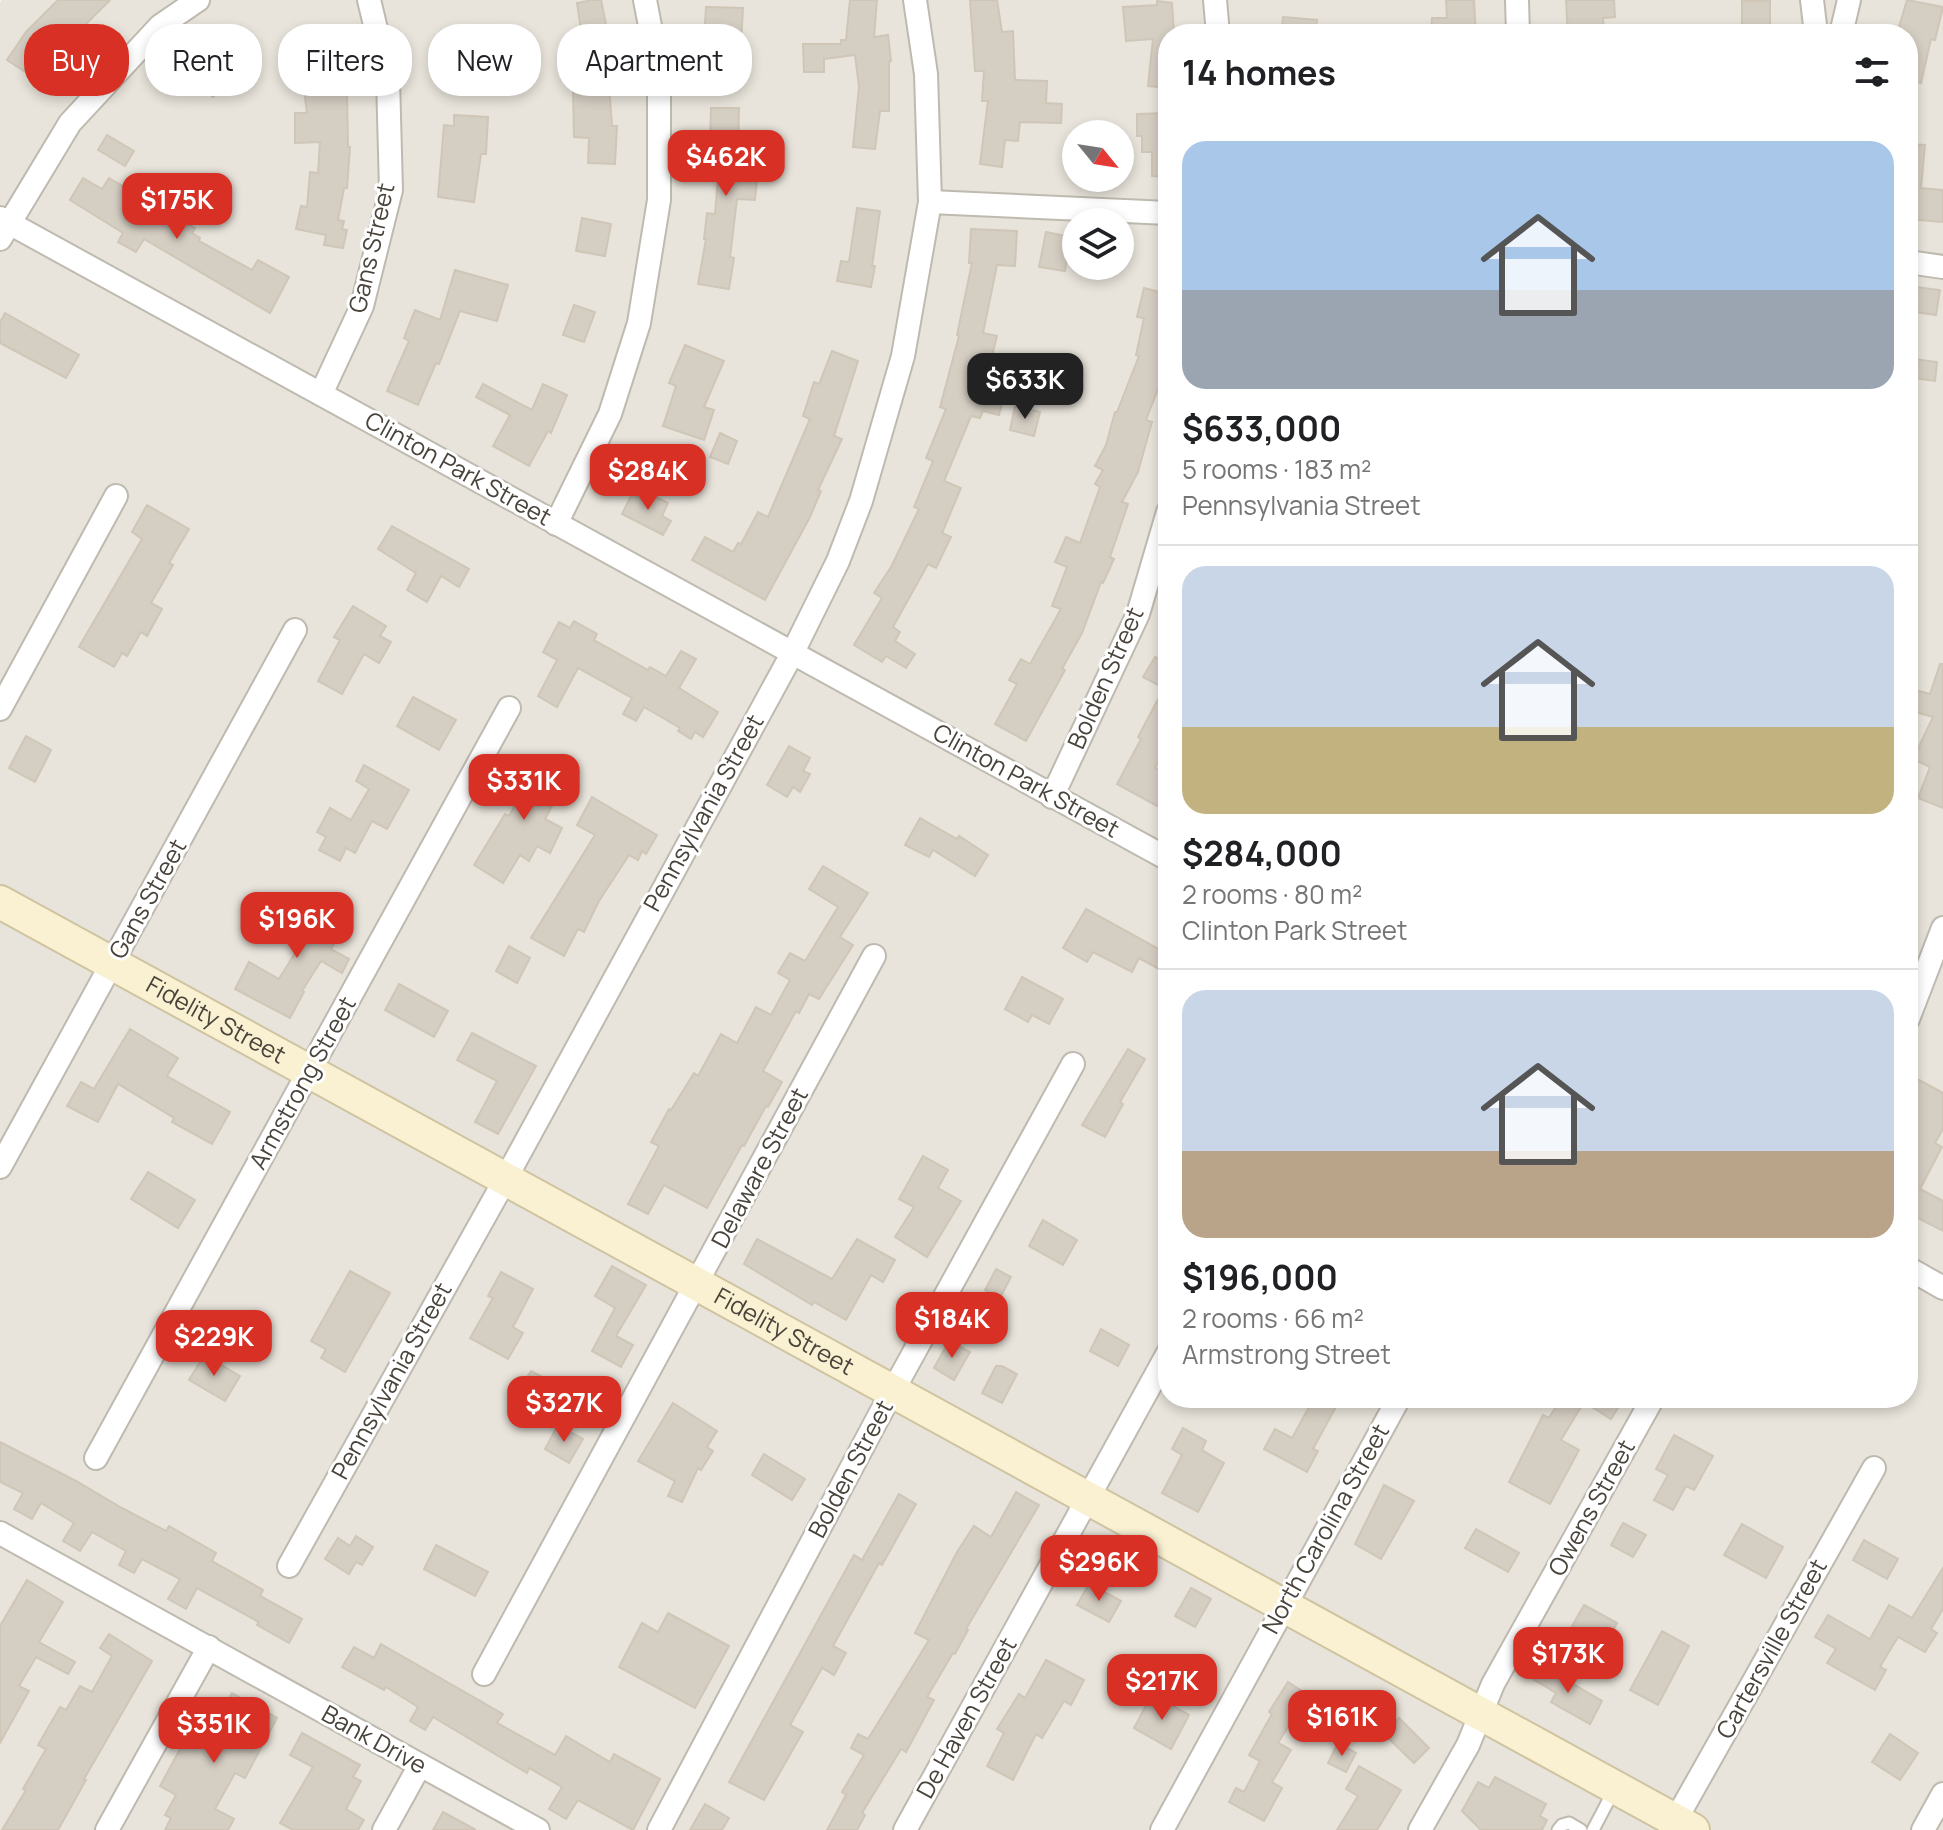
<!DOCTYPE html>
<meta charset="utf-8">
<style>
body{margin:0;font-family:Manrope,sans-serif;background:#f6f6f6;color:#202124;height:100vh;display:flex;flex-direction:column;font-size:30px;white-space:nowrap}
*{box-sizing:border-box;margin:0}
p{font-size:26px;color:#757577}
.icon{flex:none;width:44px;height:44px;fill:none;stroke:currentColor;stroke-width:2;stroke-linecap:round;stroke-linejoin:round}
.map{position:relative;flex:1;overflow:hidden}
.sheet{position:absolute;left:1158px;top:24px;width:760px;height:1384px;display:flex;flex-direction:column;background:#fff;border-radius:32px;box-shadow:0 4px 12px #0003}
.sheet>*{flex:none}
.hud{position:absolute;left:24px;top:24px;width:760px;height:72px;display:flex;gap:16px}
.needle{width:52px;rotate:120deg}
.tools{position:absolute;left:1062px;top:120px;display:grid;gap:16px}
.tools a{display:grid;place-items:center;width:72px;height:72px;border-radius:50%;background:#fff;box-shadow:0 4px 12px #0003;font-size:40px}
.price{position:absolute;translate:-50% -68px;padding:0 18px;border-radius:16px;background:#d93025;color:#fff;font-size:26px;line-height:52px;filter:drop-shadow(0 2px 4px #0008)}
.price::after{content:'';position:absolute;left:50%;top:48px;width:24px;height:18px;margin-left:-12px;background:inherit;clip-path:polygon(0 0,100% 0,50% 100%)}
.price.on{background:#222;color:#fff}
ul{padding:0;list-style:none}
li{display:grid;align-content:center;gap:16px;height:424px;padding:0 24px}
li+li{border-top:2px solid #e0e0e0}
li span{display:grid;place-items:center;height:248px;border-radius:24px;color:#555}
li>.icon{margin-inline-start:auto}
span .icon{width:144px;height:144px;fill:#fffc;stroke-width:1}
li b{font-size:34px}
h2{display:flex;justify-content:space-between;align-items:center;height:96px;padding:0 24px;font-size:34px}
.tag{padding:0 28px;border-radius:32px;background:#fff;box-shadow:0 4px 12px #0003;font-size:28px;line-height:72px}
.tag.on{background:#d93025;color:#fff}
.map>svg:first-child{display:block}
</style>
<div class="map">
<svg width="1943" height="1830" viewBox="0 0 1943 1830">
<rect width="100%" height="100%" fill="#f5f2ec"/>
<path fill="#e8e4db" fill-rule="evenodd" d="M2 0H1943V1830H0V3ZM1168 34H1908V1398H1168ZM1076 134H1120V178H1076ZM1076 222H1120V266H1076Z"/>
<g fill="#d5cec3" stroke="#cfc6b7" stroke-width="2">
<path d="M58 0H110L74 36 79 40 60 59 44 84 7 60 26 32Z"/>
<path d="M592 0H601L611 48 612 71 608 72 612 126H617L615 164 588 163 589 138 574 137 573 91 590 90 577 3Z"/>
<path d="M850 0H877L874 37 888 35 891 61 889 62V111H880L875 149 853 147 859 87 855 55 824 59V72H804L803 44H841V40H846Z"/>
<path d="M970 0H997L1002 32 1013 31 1015 80 1047 81 1046 103 1062 104 1061 123 1020 122 1018 141 1005 140 1002 167 980 164 988 101H982L984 71H975Z"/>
<path d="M1446 0H1474L1476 34H1431L1432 18H1447Z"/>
<path d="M1566 0H1614L1615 17 1603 18 1604 34H1568Z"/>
<path d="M1907 0 1943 7 1935 40 1931 39 1921 83 1908 80V33L1898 30Z"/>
<path d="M1157 1 1172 3 1174 34H1168V88L1148 86 1153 39 1126 41 1123 7 1157 5Z"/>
<rect x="1742" y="1" width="28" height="30"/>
<path d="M706 7 743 8 741 42 704 41Z"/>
<path d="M1283 17 1317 20 1315 34H1281Z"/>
<path d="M240 27 257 48 237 64 241 68 213 97 188 73 204 56 191 44 203 32 217 46Z"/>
<path d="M346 69 349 93 347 94 348 147H350L347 188H344L338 220 344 221 342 229 347 230 343 248 324 245 326 235 296 229 301 206 307 207 310 172 318 173 320 142 295 143V113H307L302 74Z"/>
<path d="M711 108H739L738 156 759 158 755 200 737 199 730 257 734 258 729 289 698 284 706 239H704L707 213 715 214 721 141H710Z"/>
<path d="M1168 113V177L1152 176V152H1142V136H1137V114Z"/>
<path d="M454 115 488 117 486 154H481L474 202 438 197 444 125 454 126Z"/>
<path d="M107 135 134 151 125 166 98 150Z"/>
<path d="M1908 144 1925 145 1921 188 1943 190V222L1908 219Z"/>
<path d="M83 178 102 189 109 178 195 228 192 233 200 238 199 241 252 270 258 260 289 277 270 313 144 239 136 252 118 242 123 233 70 200Z"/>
<path d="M857 208 880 211 872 266H875L871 287 837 281 841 261 849 262Z"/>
<path d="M582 218 611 224 605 256 576 251Z"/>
<path d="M971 229 1017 231 1015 266 997 265 983 333 997 336 985 383 1006 388 999 415 983 411 980 418 971 416 944 481 961 488 942 533 951 537 936 568 928 564 893 627 900 632 895 641 915 654 906 668 886 656 882 662 854 645 882 598 874 593 891 567 919 509 914 507 933 461 926 458 946 409 940 407 959 336 957 335 972 263H969Z"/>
<path d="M1046 232 1070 237 1065 271 1039 267Z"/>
<path d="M455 270 508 285 497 321 460 311 439 364 436 363 418 405 387 391 409 341 404 338 415 310 440 320Z"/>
<path d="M1908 286 1940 290 1936 315 1908 311Z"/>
<path d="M1144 288 1168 294V316L1163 345 1168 346V356L1165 371 1146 420 1152 422 1138 472 1122 502 1128 504 1110 557 1114 559 1103 583 1101 582 1082 633 1062 669 1065 670 1026 741 995 724 1017 684 1009 680 1021 659 1030 664 1061 609 1052 606 1067 567 1055 562 1066 537 1080 543 1100 487 1095 484 1103 470 1095 466 1106 445 1115 412H1117L1139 356 1136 355 1144 318 1137 317Z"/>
<path d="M574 305 595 312 584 342 563 335Z"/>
<path d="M5 313 79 355 66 378 0 343V322Z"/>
<path d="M685 345 724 361 704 407 714 410 704 440 663 426 676 386 669 383Z"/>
<path d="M832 351 858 361 834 436 842 439 818 490 821 491 810 517 765 600 692 560 705 537 733 552 738 543 741 544 758 512 768 517 810 419 803 416 814 382 819 384Z"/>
<path d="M1914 359 1937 362 1935 381 1912 378Z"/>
<path d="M483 384 532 410 543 384 567 395 551 433 548 431 529 466 493 446 510 415 476 397Z"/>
<path d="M1015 406 1040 412 1034 436 1010 430Z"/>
<path d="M720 433 737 441 728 464 710 457Z"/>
<path d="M646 492 668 503 662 516 671 521 663 535 622 514 632 494 642 500Z"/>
<path d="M147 505 189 529 169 563 173 565 151 603 162 609 147 636 141 632 127 656 122 653 114 667 79 647 142 539 132 532Z"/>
<path d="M392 526 469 569 459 587 441 576 427 602 407 590 416 573 378 549Z"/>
<path d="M353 606 386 626 380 636 391 642 379 663 364 654 342 694 318 681 340 640 334 637Z"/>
<path d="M574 621 597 634 594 640 648 670 650 667 666 676 681 651 696 659 679 688 718 712 703 737 695 732 691 739 678 731 680 728 644 707 636 721 623 714 632 698 578 668 557 707 538 696 557 660 543 652 559 622 570 628Z"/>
<path d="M1155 657 1168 664V744L1155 768 1168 774V786L1157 806 1117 784 1141 739 1138 737 1164 688 1143 677Z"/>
<path d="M1940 664H1943V808L1918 798 1930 767 1913 759 1933 717 1908 710V688L1930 694Z"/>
<path d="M413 697 456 720 439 750 397 726Z"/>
<path d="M26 736 51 750 35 782 9 768Z"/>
<path d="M789 746 810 758 803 771 810 774 800 792 793 787 787 797 767 785Z"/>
<path d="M518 762 534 771 538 762 567 778 545 819 562 828 550 853 537 846 529 861 520 855 503 883 474 865 505 814 509 816 525 787 509 778Z"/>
<path d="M364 765 409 790 387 829 372 821 355 853 346 848 340 861 319 850 326 837 317 832 330 808 351 820 369 789 356 781Z"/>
<path d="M592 797 657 835 646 854 642 851 638 860 629 855 599 901 584 932 578 929 564 956 531 938 595 835 577 825Z"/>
<path d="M920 818 957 839 959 836 988 855 975 876 933 850 929 857 905 845Z"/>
<path d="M823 866 868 893 840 937 853 945 819 999 809 994 799 1013 796 1011 763 1071 782 1082 768 1107 766 1106 744 1146 742 1145 707 1208 664 1185 648 1214 628 1204 659 1146 651 1142 669 1109 671 1110 694 1073 698 1076 721 1034 737 1043 756 1007 771 1015 790 980 778 973 790 953 805 961 838 907 809 889Z"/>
<path d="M304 898 346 921 331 949 349 959 342 973 321 961 302 991 304 992 290 1018 235 989 249 962 279 979 300 945 283 936Z"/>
<path d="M1086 909 1168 954V974L1139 958 1132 972 1093 952 1087 962 1063 948Z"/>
<path d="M509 946 530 958 517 983 496 971Z"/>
<path d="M1022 977 1063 999 1049 1024 1032 1015 1028 1022 1005 1009Z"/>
<path d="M399 984 448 1011 434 1037 385 1010Z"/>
<path d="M130 1029 178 1058 167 1076 230 1112 212 1144 172 1122 174 1118 118 1084 98 1122 67 1106 81 1082 94 1089Z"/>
<path d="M472 1033 536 1066 498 1134 475 1122 497 1081 457 1060Z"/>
<path d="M1128 1049 1145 1059 1120 1102 1123 1104 1105 1137 1082 1125Z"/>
<path d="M1908 1074 1943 1093V1129L1935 1143 1942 1147 1920 1189 1943 1201V1231L1908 1213V1141L1915 1128 1908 1124V1115L1915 1101 1908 1097Z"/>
<path d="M923 1156 948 1170 938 1188 961 1201 927 1257 895 1237 914 1207 899 1199Z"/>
<path d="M148 1172 195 1200 178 1228 131 1199Z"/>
<path d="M1043 1220 1077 1240 1063 1265 1029 1246Z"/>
<path d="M757 1239 832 1279 857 1239 895 1260 883 1282 871 1275 846 1320 814 1302 812 1305 744 1264Z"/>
<path d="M612 1266 646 1285 616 1336 633 1345 621 1367 592 1351 615 1308 595 1296Z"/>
<path d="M996 1269 1011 1277 1000 1298 985 1290Z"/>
<path d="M350 1271 390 1293 345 1372 321 1358 326 1349 311 1341Z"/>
<path d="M501 1272 533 1289 513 1327 523 1333 508 1359 470 1338 493 1298 488 1296Z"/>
<path d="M1101 1329 1129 1345 1118 1366 1090 1351Z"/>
<path d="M949 1341 970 1352 954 1380 934 1368Z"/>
<path d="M204 1355 240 1376 225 1401 189 1380Z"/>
<path d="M996 1366H1002L1017 1374 1002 1403 982 1393Z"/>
<path d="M531 1371 559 1386 549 1404 521 1388Z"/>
<path d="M1314 1398H1323L1337 1405 1313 1449 1318 1451 1307 1472 1264 1449 1275 1429 1292 1438Z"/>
<path d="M1561 1398H1624L1611 1419 1584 1402 1561 1440 1579 1450 1550 1504 1509 1482 1543 1415 1549 1418Z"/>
<path d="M673 1403 717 1431 707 1447 713 1451 701 1470 698 1468 682 1502 668 1496 675 1481 638 1461Z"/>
<path d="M558 1425 583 1439 569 1463 545 1449Z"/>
<path d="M1183 1428 1206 1441 1202 1450 1224 1463 1198 1512 1162 1493 1182 1455 1172 1449Z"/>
<path d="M1674 1435 1713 1456 1694 1490 1686 1486 1673 1510 1654 1500 1668 1475 1656 1469Z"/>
<path d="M0 1442 76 1481 122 1508 166 1531 169 1526 216 1553 212 1561 263 1590 260 1596 302 1619 289 1643 257 1625 259 1622 197 1588 186 1609 168 1599 180 1579 142 1559 134 1573 119 1565 126 1551 92 1532 80 1551 63 1541 74 1523 41 1503 32 1519 14 1509 23 1493 0 1482Z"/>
<path d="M764 1454 805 1479 792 1500 752 1475Z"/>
<path d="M1384 1485 1414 1501 1381 1559 1355 1544Z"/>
<path d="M1016 1492 1039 1505 966 1629 968 1630 955 1654 953 1653 927 1697 934 1700 906 1752 901 1749 862 1813 865 1815 857 1830H827L846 1795 842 1792 864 1755 851 1748 858 1734 868 1739 929 1640 915 1633 957 1552 974 1526 991 1537Z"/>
<path d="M899 1494 916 1504 882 1565 879 1563 833 1646 846 1653 834 1675 822 1668 790 1725 803 1732 764 1800 729 1782 854 1555 862 1560Z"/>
<path d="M1623 1523 1646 1535 1633 1557 1611 1545Z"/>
<path d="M1742 1524 1783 1547 1766 1578 1724 1555Z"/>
<path d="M1476 1529 1519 1553 1508 1572 1465 1548Z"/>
<path d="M356 1536 373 1547 362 1565 356 1562 349 1574 325 1559 338 1538 350 1546Z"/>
<path d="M1864 1540 1898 1559 1887 1579 1853 1560Z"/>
<path d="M436 1545 488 1572 475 1596 424 1569Z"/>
<path d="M1943 1568V1609L1931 1629 1937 1633 1925 1652 1898 1637 1880 1667 1886 1670 1875 1690 1827 1663 1836 1649 1815 1637 1828 1615 1870 1639 1889 1605 1912 1618Z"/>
<path d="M27 1580 63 1602 39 1642 75 1662 68 1674 36 1657 19 1686 29 1691 0 1743V1626Z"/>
<path d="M1089 1584 1121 1601 1109 1622 1077 1605Z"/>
<path d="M1191 1588 1211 1599 1195 1627 1175 1616Z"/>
<path d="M1584 1605 1617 1623 1606 1644 1572 1626Z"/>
<path d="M668 1613 729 1646 695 1708 619 1667 642 1623 658 1632Z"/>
<path d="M1662 1631 1689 1646 1658 1705 1630 1690Z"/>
<path d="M109 1634 152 1661 84 1779 86 1780 58 1830H2L26 1790 23 1789 46 1749 38 1745 60 1707 66 1710 80 1686 92 1692 112 1656 100 1648Z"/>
<path d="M381 1644 503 1714 497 1723 555 1755 566 1736 610 1762 614 1754 660 1779 633 1830 578 1800 566 1819 549 1809 562 1787 529 1768 527 1773 433 1717 425 1730 410 1721 418 1707 386 1687 384 1690 342 1667 354 1647 374 1658Z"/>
<path d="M1046 1660 1084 1680 1071 1705 1064 1701 1042 1738 1036 1734 1013 1780 987 1766 1004 1733 997 1729 1019 1694 1025 1698Z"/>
<path d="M1539 1664 1602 1701 1590 1724 1551 1702 1556 1693 1531 1678Z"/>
<path d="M1288 1682 1308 1695 1278 1743 1291 1750 1272 1782 1282 1788 1264 1821 1229 1802 1236 1788 1244 1792 1260 1761 1249 1755 1272 1714 1269 1712Z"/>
<path d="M232 1693 277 1718 245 1778 235 1773 215 1809 234 1819 228 1830H165L171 1818 165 1815 176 1795 160 1786 193 1725 209 1734Z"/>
<path d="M1152 1694 1189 1715 1171 1749 1134 1728Z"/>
<path d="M1399 1718 1429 1748 1414 1763 1384 1734Z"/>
<path d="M302 1733 360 1765 353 1777 361 1781 346 1809 364 1820 358 1830H293L280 1823 313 1767 290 1755Z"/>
<path d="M1890 1734 1918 1753 1900 1780 1872 1762Z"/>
<path d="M1338 1743 1356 1753 1346 1772 1328 1763Z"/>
<path d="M1359 1766 1401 1790 1377 1830H1337L1358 1796 1346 1789Z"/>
<path d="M1495 1777 1546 1804 1540 1816 1547 1820 1542 1830H1481L1462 1811 1478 1782 1489 1788Z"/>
<path d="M705 1804 729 1818 722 1830H690Z"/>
<path d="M443 1812 476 1830H433Z"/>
</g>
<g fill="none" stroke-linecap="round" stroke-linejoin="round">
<defs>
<g id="service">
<path d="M1558 1830 1562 1825 1569 1823 1581 1830"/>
<path d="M1593 1830 1615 1788"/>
</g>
<g id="minor">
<path d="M1215 0 1218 34"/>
<path d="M1517 0 1518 34"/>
<path d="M1812 0 1816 34"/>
<path d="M1841 34 1849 0"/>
<path d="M930 202 1168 213"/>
<path d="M0 218 1168 859"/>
<path d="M0 239 70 123 160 26 198 0"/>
<path d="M1908 262 1943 267"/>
<path d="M321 394 362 306 391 190 388 79 369 0"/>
<path d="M556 524 610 414 639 323 659 200V73L645 0"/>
<path d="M0 709 116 496"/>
<path d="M1052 797 1138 614 1168 512"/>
<path d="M1908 1019 1943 928"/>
<path d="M0 1167 295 630"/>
<path d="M1908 1268 1943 1288"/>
<path d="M96 1458 509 708"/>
<path d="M0 1533 538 1830"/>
<path d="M289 1566 506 1178 792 654 838 561 861 501 903 356 930 202 926 74 915 0"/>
<path d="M484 1674 874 956"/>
<path d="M107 1830 209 1647"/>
<path d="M384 1830 420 1765"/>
<path d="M659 1830 879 1416 1073 1064"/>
<path d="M905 1830 1168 1353"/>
<path d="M1162 1830 1399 1398"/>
<path d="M1420 1830 1468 1745 1493 1684 1653 1398"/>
<path d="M1670 1830 1874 1468"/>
<path d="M1923 1830 1943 1794"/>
</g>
<g id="secondary">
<path id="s1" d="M0 902 1693 1830"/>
</g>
</defs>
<use href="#service" stroke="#bfbab0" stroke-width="15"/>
<use href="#minor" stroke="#bfbab0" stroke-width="26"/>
<use href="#secondary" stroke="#cfc4a1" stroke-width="36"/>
<use href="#service" stroke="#fff" stroke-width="11"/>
<use href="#minor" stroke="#fff" stroke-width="22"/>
<use href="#secondary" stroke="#f9f1d2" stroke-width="32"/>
</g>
<g text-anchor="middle" stroke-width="6" stroke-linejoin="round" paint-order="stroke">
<g font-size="24" fill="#49433b" stroke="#fff">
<text transform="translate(372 248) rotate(-77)" y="8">Gans Street</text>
<text transform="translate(458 469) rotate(29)" y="8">Clinton Park Street</text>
<text transform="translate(1106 678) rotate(-66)" y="8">Bolden Street</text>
<text transform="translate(1026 781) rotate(29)" y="8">Clinton Park Street</text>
<text transform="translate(704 813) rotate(-61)" y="8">Pennsylvania Street</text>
<text transform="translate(148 899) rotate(-61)" y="8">Gans Street</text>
<text dy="8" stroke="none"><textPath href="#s1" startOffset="246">Fidelity Street</textPath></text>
<text transform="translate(303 1083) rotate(-61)" y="8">Armstrong Street</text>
<text transform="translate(760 1168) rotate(-62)" y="8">Delaware Street</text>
<text dy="8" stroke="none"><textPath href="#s1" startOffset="894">Fidelity Street</textPath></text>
<text transform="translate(392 1381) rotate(-61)" y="8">Pennsylvania Street</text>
<text transform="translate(851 1469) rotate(-62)" y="8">Bolden Street</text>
<text transform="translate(1592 1508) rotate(-61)" y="8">Owens Street</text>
<text transform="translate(1326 1529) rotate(-61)" y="8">North Carolina Street</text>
<text transform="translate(1772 1649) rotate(-61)" y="8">Cartersville Street</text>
<text transform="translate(967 1718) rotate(-61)" y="8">De Haven Street</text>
<text transform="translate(374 1740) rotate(29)" y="8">Bank Drive</text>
</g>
</g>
</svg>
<div class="tools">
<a><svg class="needle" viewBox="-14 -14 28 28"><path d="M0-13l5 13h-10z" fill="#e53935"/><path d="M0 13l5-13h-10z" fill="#757577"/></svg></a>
<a><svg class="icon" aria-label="layers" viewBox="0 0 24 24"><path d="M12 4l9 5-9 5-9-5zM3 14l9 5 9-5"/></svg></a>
</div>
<b class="price" style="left:726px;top:198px">$462K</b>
<b class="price" style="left:177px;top:241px">$175K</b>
<b class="price on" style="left:1025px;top:421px">$633K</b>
<b class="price" style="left:648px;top:512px">$284K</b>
<b class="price" style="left:524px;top:822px">$331K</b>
<b class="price" style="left:297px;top:960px">$196K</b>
<b class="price" style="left:952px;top:1360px">$184K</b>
<b class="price" style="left:214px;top:1378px">$229K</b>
<b class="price" style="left:564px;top:1444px">$327K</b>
<b class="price" style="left:1099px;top:1603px">$296K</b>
<b class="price" style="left:1568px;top:1695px">$173K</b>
<b class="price" style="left:1162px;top:1722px">$217K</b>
<b class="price" style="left:1342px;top:1758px">$161K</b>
<b class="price" style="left:214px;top:1765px">$351K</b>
<div class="hud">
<a class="tag on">Buy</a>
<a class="tag">Rent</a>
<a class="tag">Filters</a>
<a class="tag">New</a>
<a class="tag">Apartment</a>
</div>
<section class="sheet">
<h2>14 homes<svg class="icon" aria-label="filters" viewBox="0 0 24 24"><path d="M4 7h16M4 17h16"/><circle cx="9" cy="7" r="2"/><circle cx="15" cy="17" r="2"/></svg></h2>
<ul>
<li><span style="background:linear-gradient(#a9c7e8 60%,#9aa5b1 0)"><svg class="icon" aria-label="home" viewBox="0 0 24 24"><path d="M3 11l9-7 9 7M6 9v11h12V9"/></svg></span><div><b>$633,000</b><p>5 rooms · 183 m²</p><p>Pennsylvania Street</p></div></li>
<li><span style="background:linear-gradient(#c9d6e8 65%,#c2b280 0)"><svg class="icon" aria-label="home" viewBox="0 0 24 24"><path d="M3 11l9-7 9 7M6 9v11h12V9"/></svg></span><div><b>$284,000</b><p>2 rooms · 80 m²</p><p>Clinton Park Street</p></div></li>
<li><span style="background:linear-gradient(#c9d6e8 65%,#b9a48a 0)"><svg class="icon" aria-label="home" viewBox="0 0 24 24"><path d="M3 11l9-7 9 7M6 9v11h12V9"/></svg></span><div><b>$196,000</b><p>2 rooms · 66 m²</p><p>Armstrong Street</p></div></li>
</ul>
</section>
</div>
